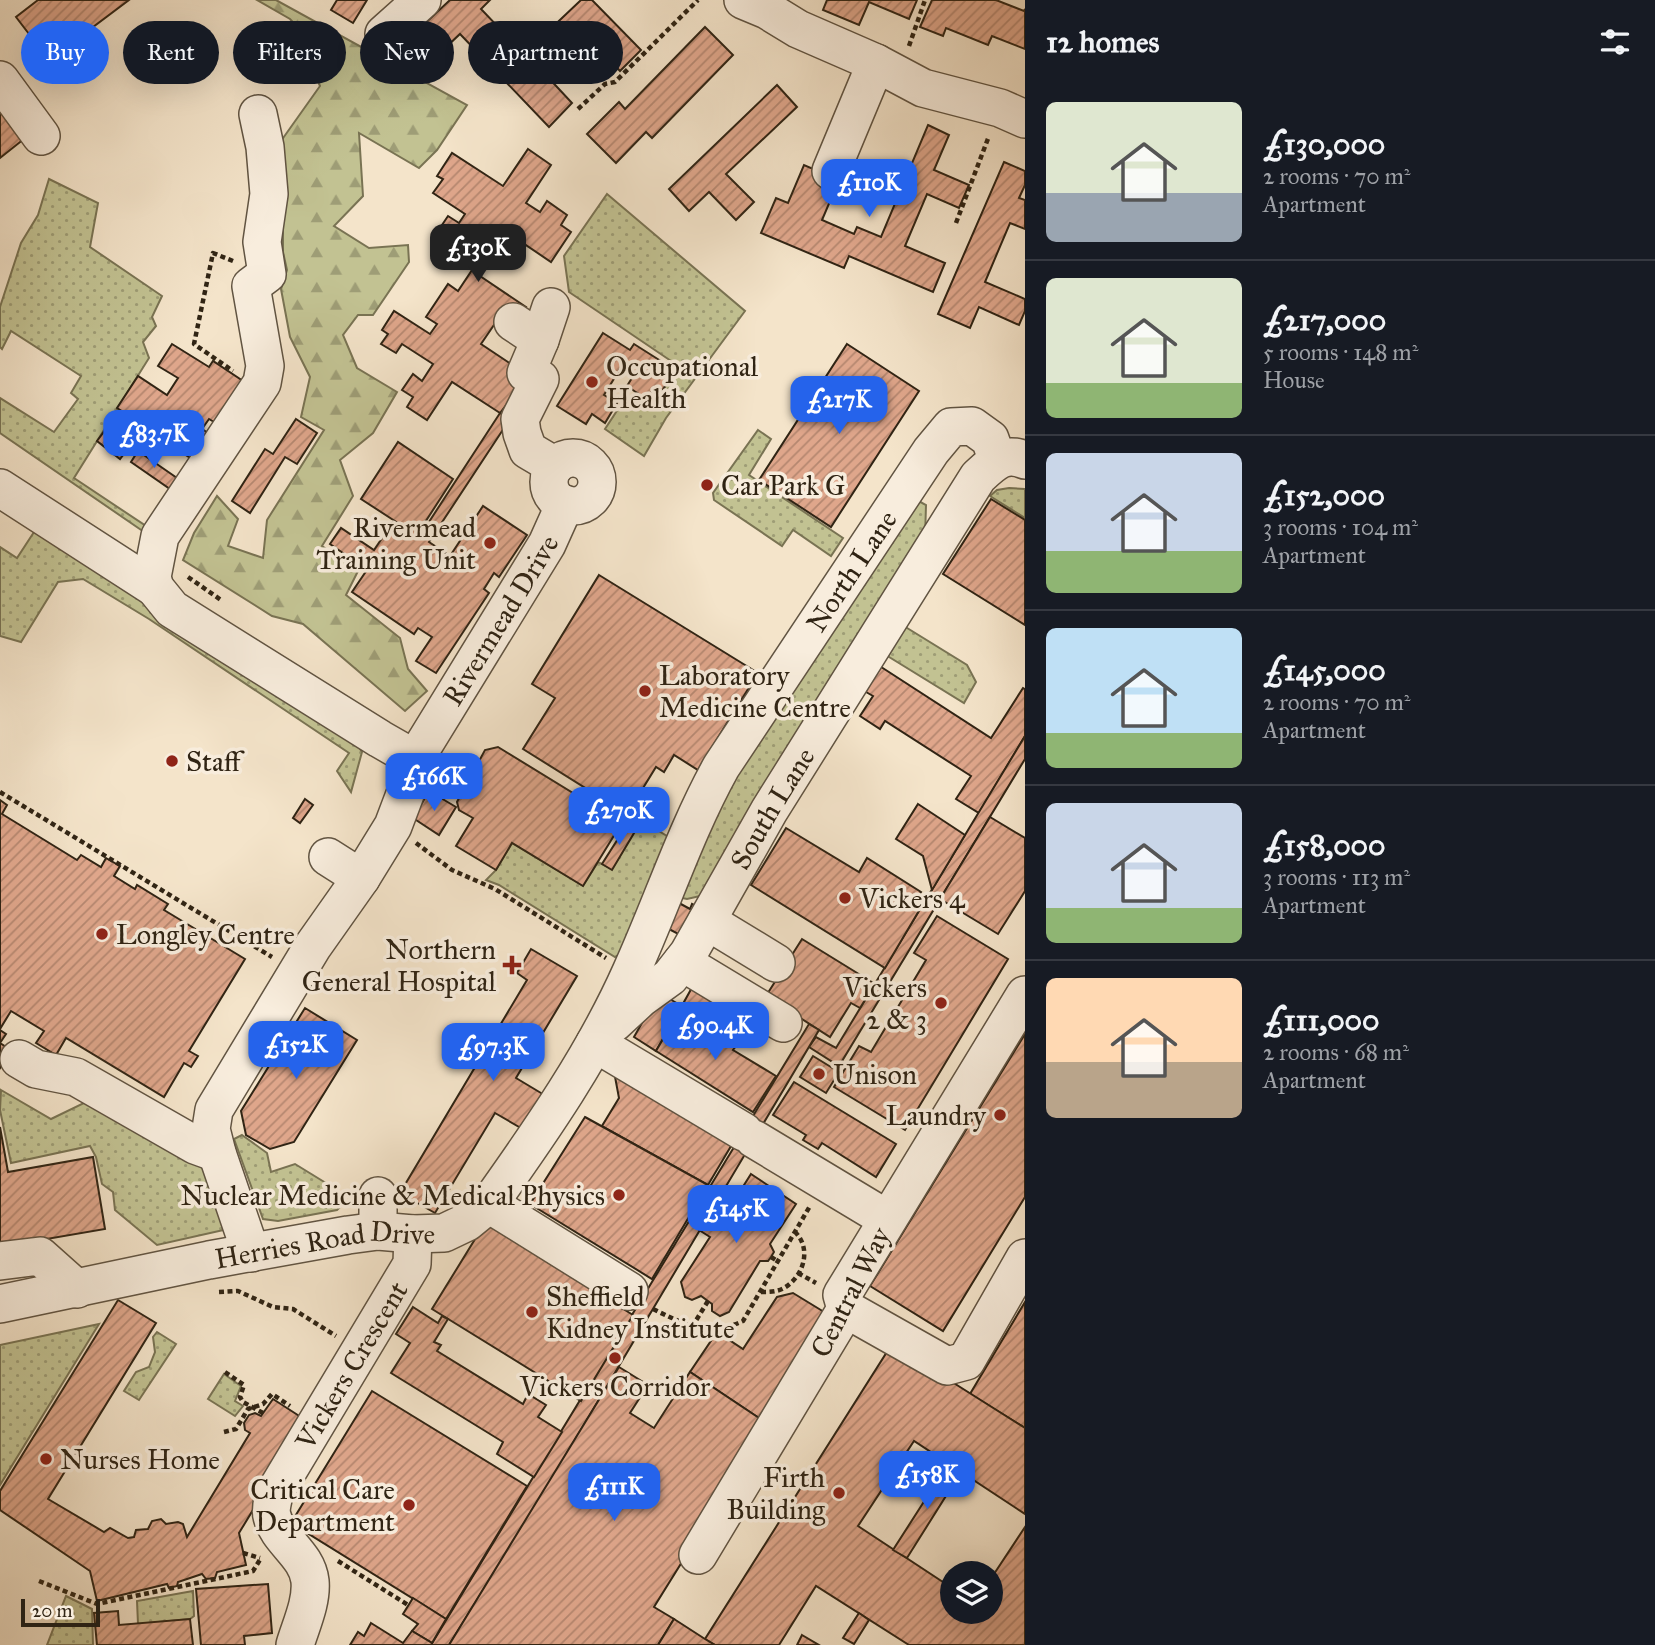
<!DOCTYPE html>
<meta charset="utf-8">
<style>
body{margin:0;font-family:"IM FELL Great Primer",serif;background:#242831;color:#f1f3f6;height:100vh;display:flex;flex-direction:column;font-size:26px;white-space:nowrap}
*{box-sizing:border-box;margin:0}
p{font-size:23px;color:#9ea1a6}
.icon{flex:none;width:38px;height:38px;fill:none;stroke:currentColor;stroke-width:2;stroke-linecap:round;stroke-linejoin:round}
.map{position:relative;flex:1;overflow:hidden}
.sheet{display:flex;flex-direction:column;background:#171b24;width:630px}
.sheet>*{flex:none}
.hud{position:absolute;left:21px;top:21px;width:665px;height:63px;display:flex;gap:14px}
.buttons{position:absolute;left:940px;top:1561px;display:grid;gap:14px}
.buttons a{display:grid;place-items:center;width:63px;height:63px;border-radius:50%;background:#171b24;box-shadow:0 7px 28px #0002;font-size:35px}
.scale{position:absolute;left:21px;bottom:18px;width:79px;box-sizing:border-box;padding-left:7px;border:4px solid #302414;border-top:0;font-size:19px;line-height:24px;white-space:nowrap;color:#302414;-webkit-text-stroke:5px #f8eddd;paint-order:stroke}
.price{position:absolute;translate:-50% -60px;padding:0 16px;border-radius:14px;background:#2563eb;color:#fff;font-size:23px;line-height:46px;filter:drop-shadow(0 2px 4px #0008)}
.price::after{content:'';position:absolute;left:50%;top:42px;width:21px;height:16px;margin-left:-10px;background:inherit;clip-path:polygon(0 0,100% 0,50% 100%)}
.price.selected{background:#222;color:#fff}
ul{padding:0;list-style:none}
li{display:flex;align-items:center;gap:21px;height:175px;padding:0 21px}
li+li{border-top:2px solid #363941}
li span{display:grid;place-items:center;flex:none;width:196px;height:140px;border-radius:10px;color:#555}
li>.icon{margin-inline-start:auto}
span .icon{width:84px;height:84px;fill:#fffc;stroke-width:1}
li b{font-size:30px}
h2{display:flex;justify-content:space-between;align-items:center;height:84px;padding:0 21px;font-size:30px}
.tag{padding:0 24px;border-radius:32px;background:#171b24;box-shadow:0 7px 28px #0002;font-size:24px;line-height:63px}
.tag.selected{background:#2563eb;color:#fff}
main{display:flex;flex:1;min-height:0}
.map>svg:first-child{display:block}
</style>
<main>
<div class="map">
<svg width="1025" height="1645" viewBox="0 0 1025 1645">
<defs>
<pattern id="grass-dots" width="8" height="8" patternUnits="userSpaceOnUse" patternTransform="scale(1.75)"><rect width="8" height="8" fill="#c2c292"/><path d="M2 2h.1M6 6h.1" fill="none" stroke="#9e9d76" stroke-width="1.8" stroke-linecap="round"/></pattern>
<pattern id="forest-firs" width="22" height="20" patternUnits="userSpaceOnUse" patternTransform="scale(1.75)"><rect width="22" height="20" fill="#c2c292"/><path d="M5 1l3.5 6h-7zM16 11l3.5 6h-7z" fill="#9e9d76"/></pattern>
<pattern id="building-hatch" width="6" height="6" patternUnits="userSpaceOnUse" patternTransform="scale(1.75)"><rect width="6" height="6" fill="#dfa68b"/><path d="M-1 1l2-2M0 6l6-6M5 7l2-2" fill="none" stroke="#b58770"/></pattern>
</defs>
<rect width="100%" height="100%" fill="#f4e4ca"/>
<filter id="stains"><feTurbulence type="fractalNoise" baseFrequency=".00286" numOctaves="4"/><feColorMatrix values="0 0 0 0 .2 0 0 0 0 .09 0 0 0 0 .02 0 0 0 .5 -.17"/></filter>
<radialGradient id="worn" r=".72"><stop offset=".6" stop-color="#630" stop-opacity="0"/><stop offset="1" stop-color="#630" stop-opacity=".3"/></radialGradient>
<g fill="url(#grass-dots)" stroke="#797353" stroke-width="2">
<path d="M49 179 98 203 90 247 162 296 152 317 156 326 143 342 149 358 74 478 149 528 147 534 0 433V398L54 432 78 399 71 393 81 376 11 331 2 349 0 347V307L21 243 38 215Z"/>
<path d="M607 194 745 311 666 418 644 456 605 429 626 397 645 406 658 399 677 365 569 292 564 256Z"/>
<path d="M758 430 771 439 749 475 843 538 831 556 793 530 782 546 714 500 713 493Z"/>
<path d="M1009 488 1025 489V518L990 496 997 490Z"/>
<path d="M915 499 926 505 925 538 713 893 687 899 673 896 727 786Z"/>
<path d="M34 532 51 535 357 744 362 752 351 792 337 771 349 753 149 619 83 579 58 582 21 642 0 636V547L17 558Z"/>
<path d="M899 623 967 665 976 682 964 703 881 652Z"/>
<path d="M641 820 670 838 621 953 615 957 499 885 486 880 496 870 512 843 583 886 598 862 612 869Z"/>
<path d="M1 1090 51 1119 92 1099 205 1157 228 1229 157 1245 115 1210 113 1192 102 1184 96 1157 90 1146 11 1163 0 1110Z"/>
<path d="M242 1135 267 1153 271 1172 295 1164 334 1188 341 1195V1206L337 1210 278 1221 263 1219 234 1139Z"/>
<path d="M99 1324 0 1485V1345Z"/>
<path d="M157 1332 176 1344 139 1400 124 1391 136 1372 149 1367 155 1352 153 1337Z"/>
<path d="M224 1374 241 1386 235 1401 243 1406 235 1416 208 1399Z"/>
<path d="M193 1591 194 1616 190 1619 138 1624 137 1601Z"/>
<path d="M66 1596 92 1609 93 1645H47Z"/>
</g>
<path fill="url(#forest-firs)" stroke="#797353" stroke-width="2" d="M257 0H276L467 105 437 150 419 168 359 133 363 196 334 226 369 248 408 245 409 262 373 315H358L343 335 357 368 397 392 373 433 340 460 353 496 322 546 358 571 346 595 400 638 408 669 427 691 405 711 303 624 272 616 183 560 194 533 217 496 238 519 228 546 263 558 267 520 324 430 301 417 310 377 290 337 281 289 287 270 283 252V228L280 215 281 141 320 86 308 59 303 33 290 19Z"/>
<g fill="url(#building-hatch)" stroke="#302414" stroke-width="2">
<path d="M38 0H129L49 60 16 17Z"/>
<path d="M337 0H367L353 23 331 10Z"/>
<path d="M450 0H490L481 9 524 54 581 0H592L641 50 620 71 585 34 544 73 572 103 549 127 460 34 443 50 421 27Z"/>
<path d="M827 0H917L909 19 869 2 859 25 823 10Z"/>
<path d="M932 0H996L1024 11 1025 9V49L992 36 988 45 946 28 943 36 920 27Z"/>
<path d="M705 27 733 55 652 138 646 132 616 163 587 134 619 102 625 109Z"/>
<path d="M777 85 797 107 726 174 754 202 736 220 709 192 689 211 669 189Z"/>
<path d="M0 103 29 135 0 158Z"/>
<path d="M928 125 949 135 934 170 969 185 959 208 927 194 905 246 945 263 933 292 849 256 844 268 761 233 776 198 788 203 804 165 839 180 822 220 854 234 857 227 881 237Z"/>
<path d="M528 149 551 165 526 203 540 212 547 201 567 215 561 225 571 232 551 262 508 233 480 276 526 307 510 331 496 322 481 344 529 376 500 413 452 382 427 420 407 407 413 397 402 390 413 374 422 381 433 364 402 344 396 353 381 344 388 334 382 330 394 311 430 334 437 324 426 317 448 284 458 291 472 270 444 251 449 243 436 234 448 216 459 223 465 214 433 193 443 179 437 176 452 153 503 186Z"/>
<path d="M1004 162 1025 171V185L1019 198 1025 200V229L1010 223 985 282 1025 299V311L1019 325 979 307 970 328 938 314Z"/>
<path d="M603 333 630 350 634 344 675 370 659 396 652 391 646 399 627 386 632 378 620 369 604 395 617 403 605 423 592 414 586 424 557 406Z"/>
<path d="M172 344 209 367 213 361 246 383 219 425 209 419 202 429 208 433 192 459 163 440 177 419 167 412 154 431 117 408 138 376 167 395 178 378 158 366Z"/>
<path d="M847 344 919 391 831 527 759 480Z"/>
<path d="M500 413 510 419 429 542 450 556 483 506 527 535 499 577 494 573 484 589 489 593 436 673 416 661 432 637 418 628 414 634 352 592 373 561 359 552 353 560 330 544 341 528 374 550 393 522 401 525 361 499 398 442 453 479 422 527 425 528Z"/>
<path d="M296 419 317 433 297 464 285 457 250 513 232 501 265 449 273 454Z"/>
<path d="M106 429 130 446 120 459 97 441Z"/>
<path d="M138 451 177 478 170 489 131 462Z"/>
<path d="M991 499 1025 520V625L943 574Z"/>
<path d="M599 575 758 673 698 770 674 755 664 772 656 767 627 814 523 749 555 698 532 684Z"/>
<path d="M875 663 991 738 1023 688 1025 689V736L979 813 956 799 971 776 885 721 880 729 860 716 873 696 859 688Z"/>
<path d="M1025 736V759L839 1066 809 1047 816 1037 836 1048Z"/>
<path d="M498 747 617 820 618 829 583 886 512 843 496 870 456 846 473 818 459 810 457 802 485 750Z"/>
<path d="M429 791 456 807 439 835 413 818Z"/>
<path d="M305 799 313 805 300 823 293 818Z"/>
<path d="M0 800 7 805 2 814 77 860 81 855 101 867 106 858 120 866 114 876 135 889 137 885 168 904 164 910 245 959 189 1051 198 1056 191 1067 184 1063 164 1097 66 1038 56 1055 36 1043 44 1031 11 1011 0 1029Z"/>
<path d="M918 804 965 835 932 890 923 856 896 839Z"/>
<path d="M990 817 1025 838V891L998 934 940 899Z"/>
<path d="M628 823 637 828 612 870 602 864Z"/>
<path d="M786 828 859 872 867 858 921 892 914 903 920 909 885 968 751 885Z"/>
<path d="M679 903 690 909 692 904 700 908 684 937 665 927Z"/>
<path d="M937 916 1008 959 905 1130 834 1087 859 1046 871 1052 926 960 914 953Z"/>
<path d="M802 939 875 984 860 1008 851 1003 830 1037 766 996Z"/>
<path d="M531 949 577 976 516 1078 546 1096 526 1131 495 1113 435 1213 400 1193 527 980 517 973Z"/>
<path d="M694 984 739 1012 723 1038 679 1011Z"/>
<path d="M659 993 682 1006 656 1051 634 1037Z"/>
<path d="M305 1008 357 1040 294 1142 270 1149 246 1135 241 1111Z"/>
<path d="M679 1012 736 1046 733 1050 776 1076 753 1112 656 1051Z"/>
<path d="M809 1024 819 1030 538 1502 449 1645H431Z"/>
<path d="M0 1030 6 1034 0 1043 11 1050 0 1068Z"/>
<path d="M1025 1034V1197L943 1331 870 1286Z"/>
<path d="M813 1056 839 1072 826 1093 800 1077Z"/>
<path d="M613 1066 734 1141 708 1185 602 1126 619 1098Z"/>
<path d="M794 1082 896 1144 876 1177 822 1143 818 1149 803 1140 806 1135 773 1115Z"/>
<path d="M585 1117 708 1185 652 1279 530 1204Z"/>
<path d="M0 1127 8 1172 93 1157 105 1229 0 1247Z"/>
<path d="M751 1174 796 1204 770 1244 774 1252 771 1257 768 1261H760L729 1312 720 1316 712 1311V1304L701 1296 692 1300 685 1297 681 1282 710 1237 699 1230 715 1205 727 1212Z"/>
<path d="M485 1223 633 1315 581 1401 432 1309Z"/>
<path d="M793 1293 829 1315 762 1420 690 1372 717 1332 743 1349 777 1297Z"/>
<path d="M118 1300 156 1323 48 1499 104 1532 110 1528 128 1538 134 1537 136 1530 148 1529 152 1521 161 1519 166 1524 178 1522 183 1524 187 1537 250 1433 245 1430 244 1423 249 1415 255 1413 261 1416 273 1399 307 1421 239 1533 246 1565 217 1572 215 1578 206 1579 202 1574 178 1582 177 1586 169 1588 167 1584 97 1601 90 1571 0 1510V1491Z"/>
<path d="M1025 1302V1428L970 1394Z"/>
<path d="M413 1307 438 1323 442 1316 448 1319 434 1342 441 1345 437 1351 523 1404 528 1394 546 1405 538 1417 562 1432 534 1477 497 1454 503 1442 391 1373 410 1343 396 1334Z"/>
<path d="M892 1344 1025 1428V1514L914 1441 858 1526 952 1588V1612H990V1580L1025 1527V1645H909L816 1586 779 1645H715L705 1639Z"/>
<path d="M619 1367 648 1385 630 1413 654 1428 690 1372 762 1420 705 1525 654 1607 674 1619 658 1645H449Z"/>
<path d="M372 1391 527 1486 446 1619 291 1523Z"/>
<path d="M948 1464 961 1472 907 1558 893 1550Z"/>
<path d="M268 1584 272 1633 244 1636 245 1645H201L196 1589Z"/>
<path d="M413 1598 446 1619 432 1643 412 1631 418 1624 403 1614Z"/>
<path d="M118 1611 119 1625 190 1619 193 1645H97L94 1613Z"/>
<path d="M859 1613 869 1620 854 1644 843 1638Z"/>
<path d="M674 1619 705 1639 715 1645H658Z"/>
<path d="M371 1623 403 1643 412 1631 432 1643 431 1645H350L358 1632 364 1636Z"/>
<path d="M802 1635 819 1645H797Z"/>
</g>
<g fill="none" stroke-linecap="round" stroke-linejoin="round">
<defs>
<g id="minor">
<path d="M743 0 767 10 798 29 876 63 923 88 1000 108 1025 119"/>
<path d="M384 34 422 0"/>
<path d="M0 80 41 136"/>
<path d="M258 114 265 147 269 194 262 242 267 274 251 286 265 366 262 383 160 536 152 577 155 588 172 609 380 739 415 759"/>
<path d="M831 171 876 63"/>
<path d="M513 322 540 340 526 373 540 379 520 419 522 433 528 450 555 466"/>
<path d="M540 340 551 307"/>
<circle cx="573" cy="482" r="24"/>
<path d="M0 488 155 588"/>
<path d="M328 857 361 878"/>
<path d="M707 921 776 963"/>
<path d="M682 962 783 1023"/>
<path id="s1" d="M614 1023 641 998 670 977 688 954 769 811 978 477C993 463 1004 451 1025 460"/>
<path d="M595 1043 744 1132"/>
<path d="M19 1059 36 1069 76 1077 195 1145 217 1153"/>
<path d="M754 1139 887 1219"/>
<path d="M489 1204 629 1291"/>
<path d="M378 1231V1196"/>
<path id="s2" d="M251 1253 217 1153 211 1129 214 1110 313 946 361 878 393 826 407 789 415 759 547 544 565 504"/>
<path d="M0 1261 40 1256 77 1289"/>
<path id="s3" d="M0 1304 209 1260 348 1235 378 1231 413 1234 444 1233 467 1222 489 1204C541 1131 594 1055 631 972 662 904 685 832 721 767L931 451 951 427 972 426 990 439 997 459"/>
<path d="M846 1309 947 1366 966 1361 1025 1258"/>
<path d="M698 1555 846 1309 842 1295 1025 995"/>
<path id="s4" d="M295 1645C301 1625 312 1602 310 1581 307 1554 278 1541 272 1516 270 1509 273 1500 274 1494L412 1264 413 1234"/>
</g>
</defs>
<use href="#minor" stroke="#615442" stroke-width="40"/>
<g stroke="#302414" stroke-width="4.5" stroke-dasharray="5 3.5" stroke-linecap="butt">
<path d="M909 46 925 0"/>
<path d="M35 74 76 59 80 51 82 35"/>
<path d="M578 109 605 84 615 82 698 0"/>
<path d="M956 223 989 136"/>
<path d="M233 261 213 253 194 344 233 371"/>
<path d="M188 577 221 600"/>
<path d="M0 792 272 957"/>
<path d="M416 843 452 870 495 889 606 958"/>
<path d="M771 1257 779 1262"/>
<path d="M798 1273 816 1283"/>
<path d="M219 1292 238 1291 273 1307 293 1309 336 1336"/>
<path d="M761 1292C769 1292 777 1292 784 1288 803 1277 812 1250 796 1233"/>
<path d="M653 1309C683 1324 709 1337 743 1321L810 1206"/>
<path d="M692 1327 708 1301"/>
<path d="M225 1372 244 1385 240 1397 243 1402 263 1413"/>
<path d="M224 1432 236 1429 248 1409 263 1404 272 1394 290 1406"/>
<path d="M243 1553 260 1558"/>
<path d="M338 1561 408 1605"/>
<path d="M39 1581 97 1604 253 1571 261 1558"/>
</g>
<use href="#minor" stroke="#f8eddd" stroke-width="37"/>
</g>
<g fill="#8f2418" stroke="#f8eddd" stroke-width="2.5">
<circle cx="592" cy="382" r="7"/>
<circle cx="707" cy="485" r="7"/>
<circle cx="490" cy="543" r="7"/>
<circle cx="645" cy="691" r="7"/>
<circle cx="172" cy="761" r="7"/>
<circle cx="845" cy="898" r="7"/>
<circle cx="102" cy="934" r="7"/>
<path d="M508.5 954.5h7v7h7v7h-7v7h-7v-7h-7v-7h7z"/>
<circle cx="941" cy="1003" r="7"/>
<circle cx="819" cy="1074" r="7"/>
<circle cx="1000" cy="1115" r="7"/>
<circle cx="619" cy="1195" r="7"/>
<circle cx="532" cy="1312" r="7"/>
<circle cx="615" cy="1358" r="7"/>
<circle cx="46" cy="1459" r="7"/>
<circle cx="839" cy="1493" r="7"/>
<circle cx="409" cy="1505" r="7"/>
</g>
<g text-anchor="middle" stroke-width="7" stroke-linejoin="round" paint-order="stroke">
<g font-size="28" fill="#302414" stroke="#f8eddd" text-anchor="start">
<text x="606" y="376">Occupational<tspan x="606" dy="32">Health</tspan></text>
<text x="721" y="495">Car Park G</text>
<text x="476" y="537" text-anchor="end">Rivermead<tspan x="476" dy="32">Training Unit</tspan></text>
<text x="659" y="685">Laboratory<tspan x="659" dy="32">Medicine Centre</tspan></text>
<text x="186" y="771">Staff</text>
<text x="859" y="908">Vickers 4</text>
<text x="116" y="944">Longley Centre</text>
<text x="496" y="959" text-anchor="end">Northern<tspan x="496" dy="32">General Hospital</tspan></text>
<text x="927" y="997" text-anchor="end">Vickers<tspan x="927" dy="32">2 &amp; 3</tspan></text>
<text x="833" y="1084">Unison</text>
<text x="986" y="1125" text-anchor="end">Laundry</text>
<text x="605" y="1205" text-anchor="end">Nuclear Medicine &amp; Medical Physics</text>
<text x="546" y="1306">Sheffield<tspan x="546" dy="32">Kidney Institute</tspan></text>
<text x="615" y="1396" text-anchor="middle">Vickers Corridor</text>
<text x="60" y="1469">Nurses Home</text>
<text x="825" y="1487" text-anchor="end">Firth<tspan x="825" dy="32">Building</tspan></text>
<text x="395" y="1499" text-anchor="end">Critical Care<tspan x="395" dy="32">Department</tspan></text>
</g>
<g font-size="28" fill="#302414" stroke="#f8eddd">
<text dy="10" stroke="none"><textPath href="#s3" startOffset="1237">North Lane</textPath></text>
<text dy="10" stroke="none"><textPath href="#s2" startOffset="719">Rivermead Drive</textPath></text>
<text dy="10" stroke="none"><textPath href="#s1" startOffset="270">South Lane</textPath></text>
<text dy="10" stroke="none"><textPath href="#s3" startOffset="331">Herries Road Drive</textPath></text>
<text transform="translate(850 1292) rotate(-63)" y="10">Central Way</text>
<text dy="10" stroke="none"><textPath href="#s4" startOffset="315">Vickers Crescent</textPath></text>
</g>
</g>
<rect width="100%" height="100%" filter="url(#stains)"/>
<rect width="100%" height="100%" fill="url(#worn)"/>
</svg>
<div class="buttons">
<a><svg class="icon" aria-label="layers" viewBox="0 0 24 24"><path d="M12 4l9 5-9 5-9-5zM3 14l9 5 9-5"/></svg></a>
</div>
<div class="scale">20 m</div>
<b class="price" style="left:869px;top:219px">£110K</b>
<b class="price selected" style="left:478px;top:284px">£130K</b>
<b class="price" style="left:839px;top:436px">£217K</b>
<b class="price" style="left:154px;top:470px">£83.7K</b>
<b class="price" style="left:434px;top:813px">£166K</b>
<b class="price" style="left:619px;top:847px">£270K</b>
<b class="price" style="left:715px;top:1062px">£90.4K</b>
<b class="price" style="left:296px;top:1081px">£152K</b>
<b class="price" style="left:493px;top:1083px">£97.3K</b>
<b class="price" style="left:736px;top:1245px">£145K</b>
<b class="price" style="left:927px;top:1511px">£158K</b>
<b class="price" style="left:614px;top:1523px">£111K</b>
<div class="hud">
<a class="tag selected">Buy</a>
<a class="tag">Rent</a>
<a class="tag">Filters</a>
<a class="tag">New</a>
<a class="tag">Apartment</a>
</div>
</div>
<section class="sheet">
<h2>12 homes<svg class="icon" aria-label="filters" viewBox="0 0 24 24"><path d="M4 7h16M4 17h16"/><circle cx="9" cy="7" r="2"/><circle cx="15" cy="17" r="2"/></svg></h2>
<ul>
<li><span style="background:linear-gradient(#dfe7d0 65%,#9aa5b1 0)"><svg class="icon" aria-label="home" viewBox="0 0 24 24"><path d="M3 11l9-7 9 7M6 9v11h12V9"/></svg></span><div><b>£130,000</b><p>2 rooms · 70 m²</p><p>Apartment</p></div></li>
<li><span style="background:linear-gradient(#dfe7d0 75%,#8fb573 0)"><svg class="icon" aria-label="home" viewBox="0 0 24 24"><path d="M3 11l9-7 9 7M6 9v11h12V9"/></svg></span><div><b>£217,000</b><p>5 rooms · 148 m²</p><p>House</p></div></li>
<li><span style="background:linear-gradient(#c9d6e8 70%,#8fb573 0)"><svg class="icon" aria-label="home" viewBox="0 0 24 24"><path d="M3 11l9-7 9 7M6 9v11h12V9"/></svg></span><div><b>£152,000</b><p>3 rooms · 104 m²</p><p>Apartment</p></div></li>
<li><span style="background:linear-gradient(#bfe0f5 75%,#8fb573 0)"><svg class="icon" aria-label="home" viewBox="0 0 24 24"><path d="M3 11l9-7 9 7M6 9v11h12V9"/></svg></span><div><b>£145,000</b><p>2 rooms · 70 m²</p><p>Apartment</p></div></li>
<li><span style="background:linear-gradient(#c9d6e8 75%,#8fb573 0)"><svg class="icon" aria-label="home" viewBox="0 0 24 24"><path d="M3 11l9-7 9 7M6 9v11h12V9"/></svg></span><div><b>£158,000</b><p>3 rooms · 113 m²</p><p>Apartment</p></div></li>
<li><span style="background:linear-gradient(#ffd9b3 60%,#b9a48a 0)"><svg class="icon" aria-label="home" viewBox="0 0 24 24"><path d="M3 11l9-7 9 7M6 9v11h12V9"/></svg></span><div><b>£111,000</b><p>2 rooms · 68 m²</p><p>Apartment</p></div></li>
</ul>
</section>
</main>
